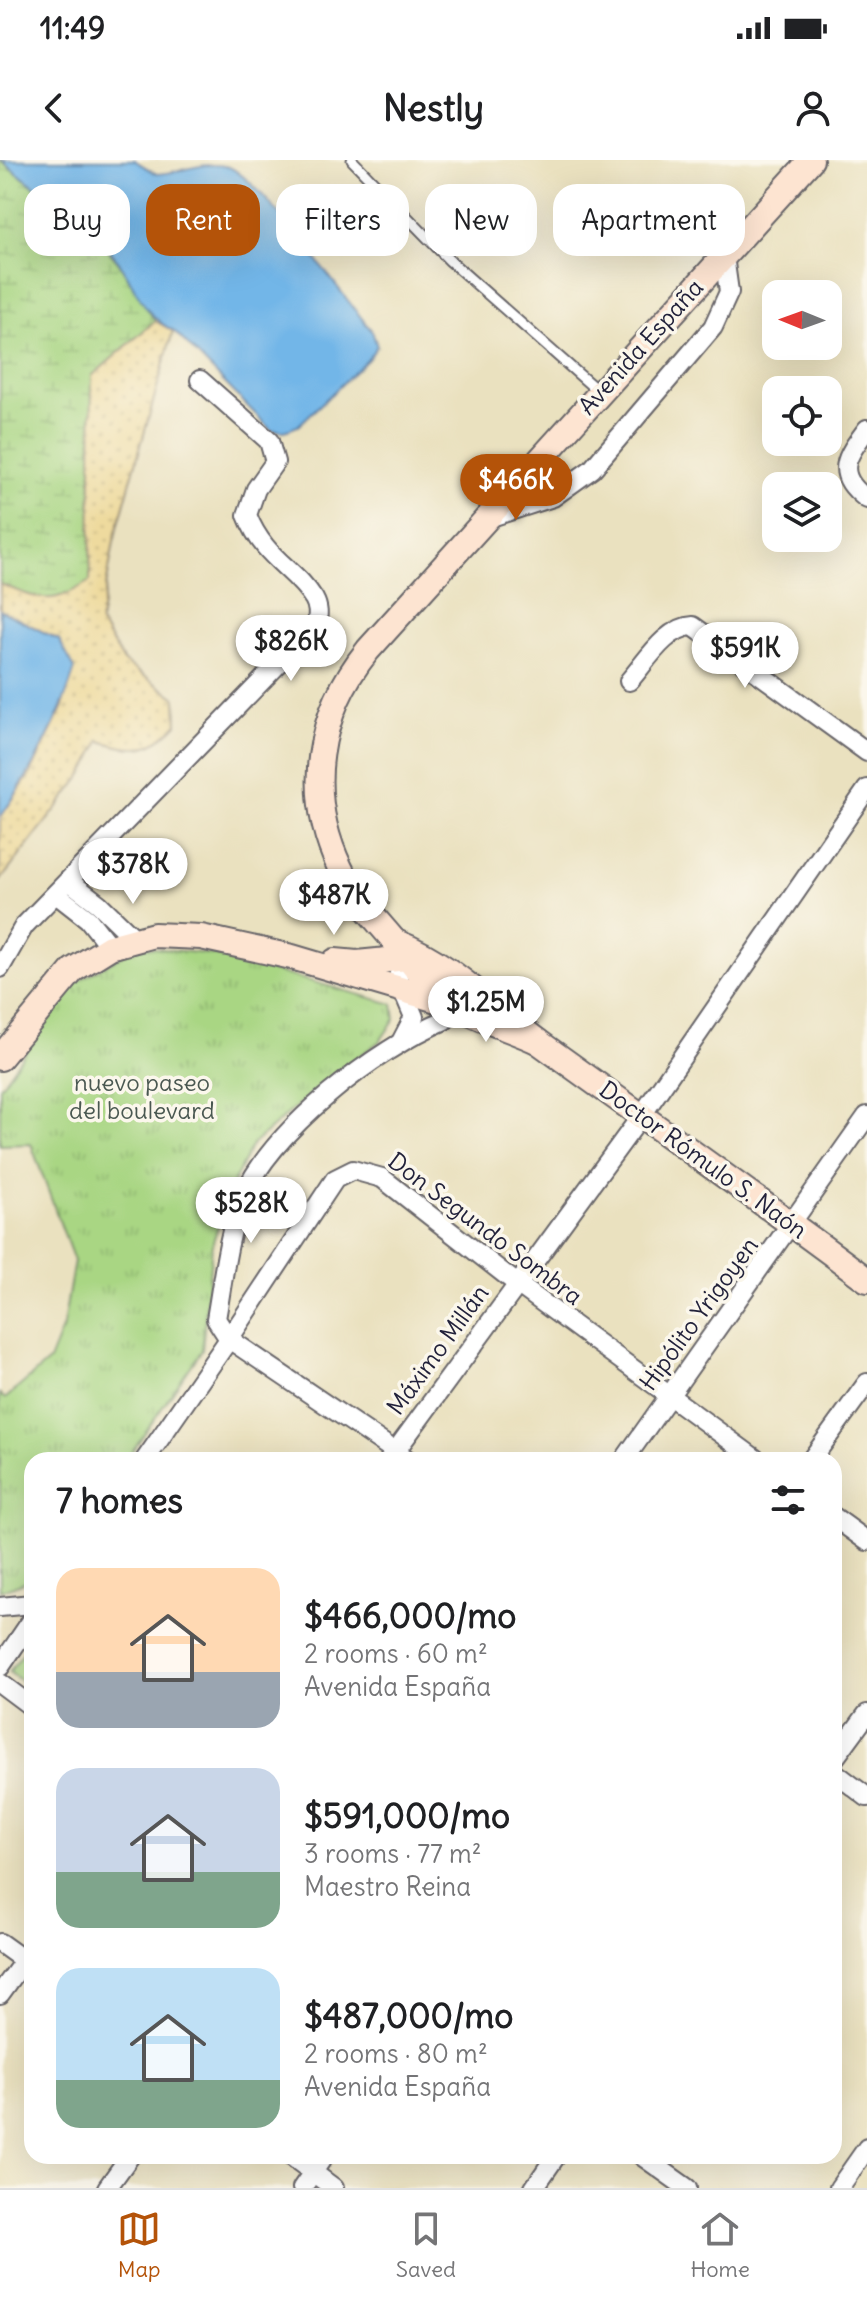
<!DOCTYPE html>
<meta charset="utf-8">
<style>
body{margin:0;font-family:Delius,sans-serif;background:#f6f6f6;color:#202124;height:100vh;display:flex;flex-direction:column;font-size:30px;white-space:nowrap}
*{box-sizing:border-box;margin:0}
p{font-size:26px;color:#757577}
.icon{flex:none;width:44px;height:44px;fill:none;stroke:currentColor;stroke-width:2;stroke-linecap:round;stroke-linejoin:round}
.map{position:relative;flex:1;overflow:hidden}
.sheet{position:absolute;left:24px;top:1292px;width:818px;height:712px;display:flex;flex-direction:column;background:#fff;border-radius:24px;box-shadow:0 8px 32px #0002}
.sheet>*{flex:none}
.top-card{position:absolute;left:24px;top:24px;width:820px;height:72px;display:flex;gap:16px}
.needle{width:52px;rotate:271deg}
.controls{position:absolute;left:762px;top:120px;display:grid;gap:16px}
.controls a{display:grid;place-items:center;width:80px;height:80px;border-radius:16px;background:#fff;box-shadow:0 8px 32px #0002;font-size:40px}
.price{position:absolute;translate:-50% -68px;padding:0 18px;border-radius:28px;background:#fff;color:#222;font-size:26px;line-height:52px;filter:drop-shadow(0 2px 4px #0008)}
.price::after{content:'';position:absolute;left:50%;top:48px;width:24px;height:18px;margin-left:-12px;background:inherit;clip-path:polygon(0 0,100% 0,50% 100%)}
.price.on{background:#b45309;color:#fff}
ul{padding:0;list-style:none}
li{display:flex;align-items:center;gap:24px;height:200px;padding:0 32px}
li span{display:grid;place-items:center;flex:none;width:224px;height:160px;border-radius:24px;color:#555}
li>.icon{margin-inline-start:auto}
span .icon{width:96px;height:96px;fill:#fffc;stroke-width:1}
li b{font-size:34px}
h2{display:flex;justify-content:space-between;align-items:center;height:96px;padding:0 32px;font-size:34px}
.pill{padding:0 28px;border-radius:24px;background:#fff;box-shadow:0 8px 32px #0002;font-size:28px;line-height:72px}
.pill.on{background:#b45309;color:#fff}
.status{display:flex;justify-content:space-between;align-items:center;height:56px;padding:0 40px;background:#fff;direction:ltr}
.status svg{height:22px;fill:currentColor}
header{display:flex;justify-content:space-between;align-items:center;height:104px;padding:0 32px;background:#fff;font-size:36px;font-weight:700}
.tab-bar{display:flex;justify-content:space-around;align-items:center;height:112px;border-top:2px solid #e0e0e0;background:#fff;font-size:22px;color:#757577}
.tab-bar a{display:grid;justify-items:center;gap:4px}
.tab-bar .on{color:#b45309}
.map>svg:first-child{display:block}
</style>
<div class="status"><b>11:49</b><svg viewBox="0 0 49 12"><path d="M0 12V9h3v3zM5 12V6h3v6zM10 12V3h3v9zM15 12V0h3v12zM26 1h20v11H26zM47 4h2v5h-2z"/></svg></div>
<header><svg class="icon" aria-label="back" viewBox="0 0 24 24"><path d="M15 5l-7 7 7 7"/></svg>Nestly<svg class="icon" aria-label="person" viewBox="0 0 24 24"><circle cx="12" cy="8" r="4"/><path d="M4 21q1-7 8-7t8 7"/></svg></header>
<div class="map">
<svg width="867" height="2028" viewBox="0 0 867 2028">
<defs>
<pattern id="wetland-marsh" width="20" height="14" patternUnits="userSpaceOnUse" patternTransform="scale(2)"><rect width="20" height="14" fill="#a9d683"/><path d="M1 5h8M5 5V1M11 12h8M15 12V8" fill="none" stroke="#91b772"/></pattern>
<pattern id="sand-dots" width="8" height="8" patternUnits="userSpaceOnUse" patternTransform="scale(2)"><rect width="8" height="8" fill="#eeda9e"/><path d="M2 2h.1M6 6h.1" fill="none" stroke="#ccbb89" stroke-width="1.8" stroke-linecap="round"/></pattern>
<pattern id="park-tufts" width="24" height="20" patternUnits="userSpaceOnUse" patternTransform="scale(2)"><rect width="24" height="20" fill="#a9d683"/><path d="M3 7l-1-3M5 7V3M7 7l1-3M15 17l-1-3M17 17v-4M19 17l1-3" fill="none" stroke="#91b772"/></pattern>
</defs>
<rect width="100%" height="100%" fill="#fbf7ec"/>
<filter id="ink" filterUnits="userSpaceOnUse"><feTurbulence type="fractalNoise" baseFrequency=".0125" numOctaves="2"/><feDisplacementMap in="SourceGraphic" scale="16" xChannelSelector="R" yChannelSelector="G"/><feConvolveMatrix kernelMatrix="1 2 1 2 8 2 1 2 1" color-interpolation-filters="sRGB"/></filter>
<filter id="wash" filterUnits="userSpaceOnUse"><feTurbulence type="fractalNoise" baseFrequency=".006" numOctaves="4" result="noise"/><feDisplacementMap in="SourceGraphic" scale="32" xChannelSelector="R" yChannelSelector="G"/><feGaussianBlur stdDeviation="1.8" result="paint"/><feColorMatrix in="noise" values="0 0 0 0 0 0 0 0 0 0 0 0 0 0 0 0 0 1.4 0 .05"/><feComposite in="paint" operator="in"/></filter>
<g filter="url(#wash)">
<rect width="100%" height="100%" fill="#eae1bf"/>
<path fill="#a9d683" stroke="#667c5f" stroke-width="2" d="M32 1481V1529L9 1512Z"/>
<path fill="url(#wetland-marsh)" stroke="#667c5f" stroke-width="2" d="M0 0 90 70 118 102 155 161 92 216 91 421C51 446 43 441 0 424Z"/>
<path fill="url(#sand-dots)" stroke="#887e6c" stroke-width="2" d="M155 161 173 171 114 381 100 462 124 502 176 538 177 564C149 593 137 592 100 581L84 613 0 721V658L31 613 64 544 59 480 0 450V424C43 441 50 446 90 421L92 216Z"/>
<path fill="url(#park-tufts)" stroke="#667c5f" stroke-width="2" d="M138 786 215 795 393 844 395 859 380 881 333 915 252 985 229 1031 212 1085 202 1190 126 1300H32V1419L0 1431V1234L5 1239 49 1201 63 1166 74 1101 31 984 0 985V927L73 824Z"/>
<g fill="#72b6e8" stroke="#4a6c92" stroke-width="2">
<path d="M2 0H134L157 14C181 13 204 0 229 7 262 21 344 138 372 171L377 186 368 199 298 266 285 271 271 270 174 171C145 157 137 130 120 104 92 61 40 34 2 0Z"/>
<path d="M0 450 59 480 75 509C58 563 32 611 0 658Z"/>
</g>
</g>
<g filter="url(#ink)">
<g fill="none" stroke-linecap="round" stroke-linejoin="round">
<defs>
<path id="lane" d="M352 0 449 100 600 233"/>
<g id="street">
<path d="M867 269C846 297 833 314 867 339"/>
<path d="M488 358 553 337 592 309 713 167 729 132 724 96"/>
<path d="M629 521C646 502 666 467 693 466L867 592"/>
<path d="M69 721 99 744 135 779"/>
<path d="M56 734 88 759 110 787"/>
<path d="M0 808 24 766 317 464C318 455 319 448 314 439 295 408 264 399 247 355L256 329 275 302 269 281 200 220"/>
<path d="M402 880 414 857 398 819 403 792"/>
<path d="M145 1300 229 1179 216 1159C223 1120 227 1077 242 1039 271 970 376 889 445 860L455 835"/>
<path d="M389 1300 642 955 867 629"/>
<path d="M408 1300 229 1179 335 1019 353 1010 382 1018 516 1123 757 1300"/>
<path d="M624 1300 867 956"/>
<path d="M811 1300 867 1223"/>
<path d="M834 1357 867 1381"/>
<path d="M0 1447 32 1444"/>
<path d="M0 1507 32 1460"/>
<path d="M0 1523 32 1547"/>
<path d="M834 1599 867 1554"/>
<path d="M834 1612 867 1637"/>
<path d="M0 1783 32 1806"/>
<path d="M0 1834 32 1790"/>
<path d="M291 1996 334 2028"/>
<path d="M642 1996 687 2028"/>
<path d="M107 2028 130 1996"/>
<path d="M302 2028 324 1996"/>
<path d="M534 2028 556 1996"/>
<path d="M839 2028 867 1988"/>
</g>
<g id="secondary">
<path d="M396 782C453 804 492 848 540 883 649 962 759 1039 867 1120"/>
<path d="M335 801 357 803 418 797"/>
<path d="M537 881C511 869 478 860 453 844 429 830 412 803 395 782 375 758 353 736 340 708 304 633 317 553 368 490L811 0"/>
<path d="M0 898 73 810 110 787 154 775 201 777 292 797 447 843"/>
</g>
</defs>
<use href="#lane" stroke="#686569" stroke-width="13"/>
<use href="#street" stroke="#686569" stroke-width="22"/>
<use href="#secondary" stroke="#686569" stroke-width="28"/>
<use href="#lane" stroke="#fff" stroke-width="9"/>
<use href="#street" stroke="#fff" stroke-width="18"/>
<use href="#secondary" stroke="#fde4d1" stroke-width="24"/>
</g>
</g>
<g text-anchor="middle" stroke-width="7" stroke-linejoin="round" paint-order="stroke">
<g font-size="24" fill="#22223b" stroke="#fbf7ec">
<text transform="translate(641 187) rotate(-48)" y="8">Avenida España</text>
<text transform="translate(703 1000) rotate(36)" y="8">Doctor Rómulo S. Naón</text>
<text transform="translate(485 1069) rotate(37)" y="8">Don Segundo Sombra</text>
<text transform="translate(699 1154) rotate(-54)" y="8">Hipólito Yrigoyen</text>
<text transform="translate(438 1190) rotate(-54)" y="8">Máximo Millán</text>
</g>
<g font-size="24" fill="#4a5851" stroke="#fbf7ec">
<text x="142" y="931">nuevo paseo<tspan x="142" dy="28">del boulevard</tspan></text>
</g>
</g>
</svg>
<div class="controls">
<a><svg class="needle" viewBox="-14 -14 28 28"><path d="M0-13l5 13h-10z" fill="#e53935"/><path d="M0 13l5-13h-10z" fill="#757577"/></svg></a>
<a><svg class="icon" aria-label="locate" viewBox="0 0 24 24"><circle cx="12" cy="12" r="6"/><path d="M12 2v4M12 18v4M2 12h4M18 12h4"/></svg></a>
<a><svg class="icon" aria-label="layers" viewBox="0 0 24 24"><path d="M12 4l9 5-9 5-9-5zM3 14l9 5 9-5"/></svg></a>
</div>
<b class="price on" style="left:516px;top:362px">$466K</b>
<b class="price" style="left:291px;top:523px">$826K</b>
<b class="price" style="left:745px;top:530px">$591K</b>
<b class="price" style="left:133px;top:746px">$378K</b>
<b class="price" style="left:334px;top:777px">$487K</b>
<b class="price" style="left:486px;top:884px">$1.25M</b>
<b class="price" style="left:251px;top:1085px">$528K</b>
<div class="top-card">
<a class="pill">Buy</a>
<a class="pill on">Rent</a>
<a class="pill">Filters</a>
<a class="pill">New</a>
<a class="pill">Apartment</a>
</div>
<section class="sheet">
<h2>7 homes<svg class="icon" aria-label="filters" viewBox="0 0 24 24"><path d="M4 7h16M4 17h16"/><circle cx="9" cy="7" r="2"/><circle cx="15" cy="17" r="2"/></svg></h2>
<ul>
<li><span style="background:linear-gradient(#ffd9b3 65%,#9aa5b1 0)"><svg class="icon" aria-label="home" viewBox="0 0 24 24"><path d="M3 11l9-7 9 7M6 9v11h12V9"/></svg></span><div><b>$466,000/mo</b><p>2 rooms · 60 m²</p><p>Avenida España</p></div></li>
<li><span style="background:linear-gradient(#c9d6e8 65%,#7fa58c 0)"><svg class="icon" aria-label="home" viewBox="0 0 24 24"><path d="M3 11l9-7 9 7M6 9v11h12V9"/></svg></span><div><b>$591,000/mo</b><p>3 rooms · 77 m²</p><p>Maestro Reina</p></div></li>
<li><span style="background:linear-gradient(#bfe0f5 70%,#7fa58c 0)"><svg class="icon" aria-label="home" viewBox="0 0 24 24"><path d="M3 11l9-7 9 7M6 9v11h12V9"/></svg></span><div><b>$487,000/mo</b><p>2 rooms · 80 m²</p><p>Avenida España</p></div></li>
</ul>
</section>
</div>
<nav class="tab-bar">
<a class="on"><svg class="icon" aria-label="map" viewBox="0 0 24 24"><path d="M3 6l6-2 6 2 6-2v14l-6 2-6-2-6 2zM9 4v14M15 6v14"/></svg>Map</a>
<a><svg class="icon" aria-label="saved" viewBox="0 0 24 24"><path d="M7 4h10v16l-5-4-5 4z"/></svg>Saved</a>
<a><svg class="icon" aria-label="home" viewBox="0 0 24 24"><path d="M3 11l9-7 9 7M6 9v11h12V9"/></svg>Home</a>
</nav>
